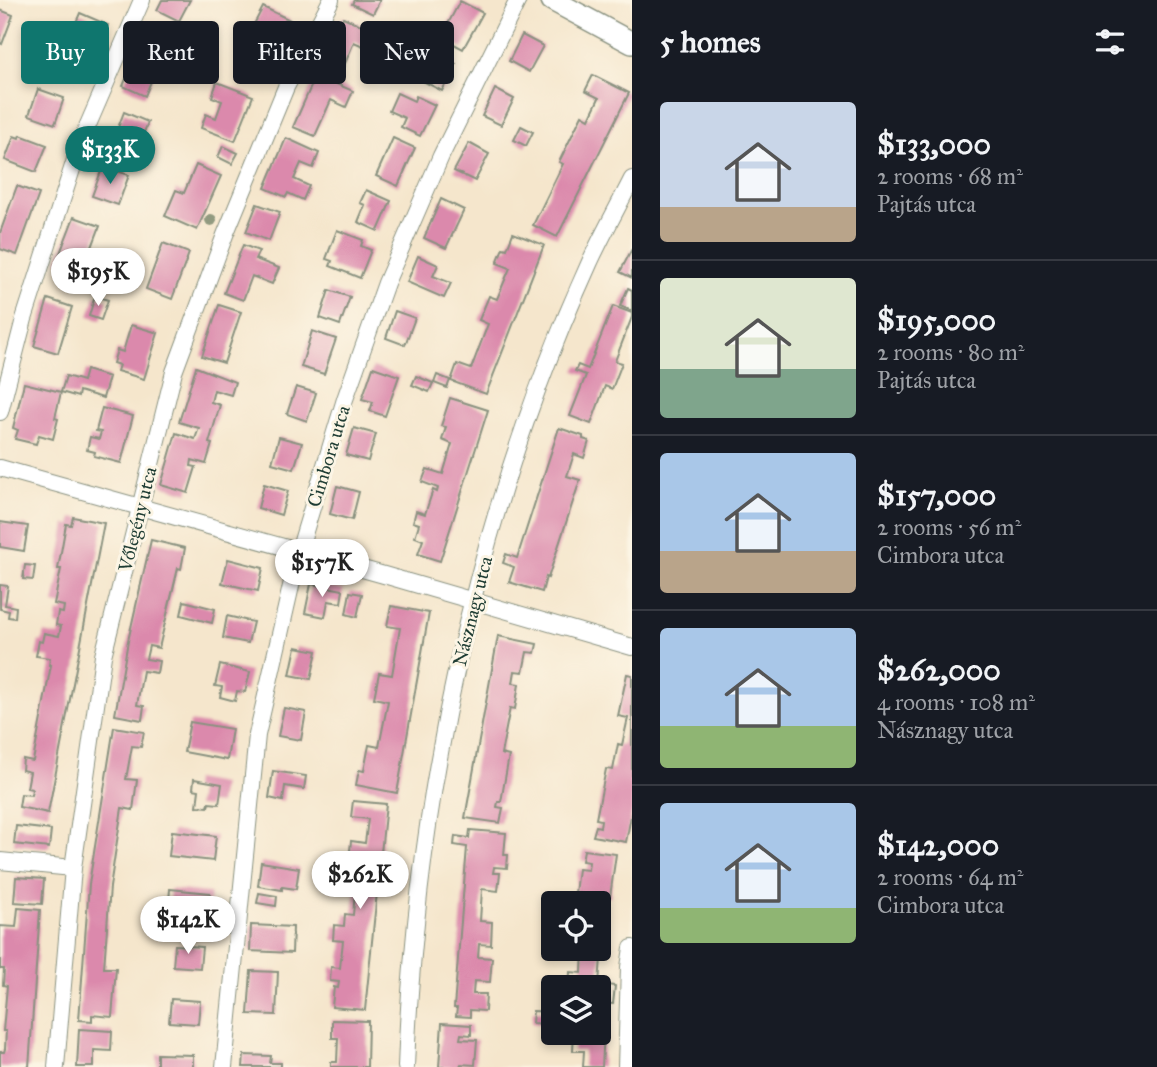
<!DOCTYPE html>
<meta charset="utf-8">
<style>
body{margin:0;font-family:"IM FELL Great Primer",serif;background:#20242c;color:#f1f3f6;height:100vh;display:flex;flex-direction:column;font-size:26px;white-space:nowrap}
*{box-sizing:border-box;margin:0}
p{font-size:23px;color:#9ea1a6}
.icon{flex:none;width:38px;height:38px;fill:none;stroke:currentColor;stroke-width:2;stroke-linecap:round;stroke-linejoin:round}
.map{position:relative;flex:1;overflow:hidden}
.details{display:flex;flex-direction:column;background:#171b24;width:525px}
.details>*{flex:none}
.guide{position:absolute;left:21px;top:21px;width:506px;height:63px;display:flex;gap:14px}
.fabs{position:absolute;left:541px;top:891px;display:grid;gap:14px}
.fabs a{display:grid;place-items:center;width:70px;height:70px;border-radius:7px;background:#171b24;box-shadow:0 4px 10px #0003;font-size:35px}
.price{position:absolute;translate:-50% -60px;padding:0 16px;border-radius:24px;background:#fff;color:#222;font-size:23px;line-height:46px;filter:drop-shadow(0 2px 4px #0008)}
.price::after{content:'';position:absolute;left:50%;top:42px;width:21px;height:16px;margin-left:-10px;background:inherit;clip-path:polygon(0 0,100% 0,50% 100%)}
.price.on{background:#0f766e;color:#fff}
ul{padding:0;list-style:none}
li{display:flex;align-items:center;gap:21px;height:175px;padding:0 28px}
li+li{border-top:2px solid #363941}
li span{display:grid;place-items:center;flex:none;width:196px;height:140px;border-radius:7px;color:#555}
li>.icon{margin-inline-start:auto}
span .icon{width:84px;height:84px;fill:#fffc;stroke-width:1}
li b{font-size:30px}
h2{display:flex;justify-content:space-between;align-items:center;height:84px;padding:0 28px;font-size:30px}
.tag{padding:0 24px;border-radius:7px;background:#171b24;box-shadow:0 4px 10px #0003;font-size:24px;line-height:63px}
.tag.on{background:#0f766e;color:#fff}
main{display:flex;flex:1;min-height:0}
.map>svg:first-child{display:block}
</style>
<main>
<div class="map">
<svg width="632" height="1067" viewBox="0 0 632 1067">
<rect width="100%" height="100%" fill="#fcf5e5"/>
<filter id="ink" filterUnits="userSpaceOnUse"><feTurbulence type="fractalNoise" baseFrequency=".0143" numOctaves="2"/><feDisplacementMap in="SourceGraphic" scale="14" xChannelSelector="R" yChannelSelector="G"/><feConvolveMatrix kernelMatrix="1 2 1 2 8 2 1 2 1" color-interpolation-filters="sRGB"/></filter>
<filter id="wash" filterUnits="userSpaceOnUse"><feTurbulence type="fractalNoise" baseFrequency=".00686" numOctaves="4" result="noise"/><feDisplacementMap in="SourceGraphic" scale="28" xChannelSelector="R" yChannelSelector="G"/><feGaussianBlur stdDeviation="1.57" result="paint"/><feColorMatrix in="noise" values="0 0 0 0 0 0 0 0 0 0 0 0 0 0 0 0 0 1.4 0 .05"/><feComposite in="paint" operator="in"/></filter>
<g filter="url(#wash)">
<rect width="100%" height="100%" fill="#f5e6cc"/>
<g id="blocks">
<g fill="#db89ac">
<path d="M162 0H190L179 21 157 10Z"/>
<path d="M354 0H380L373 14 352 4Z"/>
<path d="M460 1 483 13 463 49 441 37Z"/>
<path d="M263 7 290 20 265 71 238 58 242 50 238 48 246 31 250 32Z"/>
<path d="M0 10 13 15 2 44 0 43Z"/>
<path d="M80 13 108 25 85 79 57 67Z"/>
<path d="M343 17 377 32 370 49 354 42 344 66 325 57Z"/>
<path d="M522 35 543 46 529 72 509 61Z"/>
<path d="M144 36 166 45 145 96 123 86Z"/>
<path d="M32 49 49 55 42 72 26 66Z"/>
<path d="M435 53 456 64 442 91 421 80Z"/>
<path d="M316 75 353 91 346 107 331 100 315 136 293 127Z"/>
<path d="M593 75 629 93 557 237 533 225 563 164 559 162 582 115 589 119 599 98 585 91Z"/>
<path d="M217 82 253 96 235 141 201 128 206 114 216 118 222 101 212 97Z"/>
<path d="M38 89 64 98 55 124 29 115Z"/>
<path d="M495 89 514 99 501 125 482 116Z"/>
<path d="M397 93 414 101 416 96 435 105 420 136 401 127 405 118 389 111Z"/>
<path d="M124 112 148 122 135 156 111 146Z"/>
<path d="M521 126 533 132 526 146 514 140Z"/>
<path d="M20 135 47 145 36 172 5 160 14 136 19 138Z"/>
<path d="M286 138 319 153 313 168 301 163 294 179 309 186 303 200 288 193 286 197 265 188Z"/>
<path d="M393 138 415 148 398 186 376 176Z"/>
<path d="M469 143 489 154 475 181 454 171Z"/>
<path d="M223 146 238 153 232 164 218 157Z"/>
<path d="M196 165 221 176 197 230 165 216 176 190 184 193Z"/>
<path d="M103 166 129 175 118 205 92 196Z"/>
<path d="M17 186 39 194 17 255 0 249V233Z"/>
<path d="M366 190 391 201 378 231 358 222 365 205 360 203Z"/>
<path d="M441 199 464 210 446 248 424 238Z"/>
<path d="M257 204 280 212 269 241 246 232Z"/>
<path d="M74 217 100 226 83 271 57 261Z"/>
<path d="M337 230 363 240 361 246 371 250 360 278 330 266 332 261 326 259Z"/>
<path d="M513 233 544 245 486 394 451 381 457 364 471 369 488 324 479 320 489 296 497 299 510 268 497 263 503 248 507 249Z"/>
<path d="M163 243 189 253 172 299 146 289Z"/>
<path d="M243 245 259 251 255 259 279 268 272 284 252 276 243 300 224 293Z"/>
<path d="M632 249V278L620 272Z"/>
<path d="M418 256 438 265 433 276 451 283 444 298 407 282Z"/>
<path d="M628 288 632 290V311L620 306Z"/>
<path d="M329 290 350 297 340 325 320 318Z"/>
<path d="M95 296 108 300 101 320 89 316Z"/>
<path d="M48 299 72 307 58 353 34 346Z"/>
<path d="M219 305 241 312 224 363 202 356Z"/>
<path d="M613 306 632 313V317L615 361 622 363 612 389 605 386 591 424 570 416 586 375 575 371 578 365 588 369Z"/>
<path d="M395 311 415 318 405 345 386 338Z"/>
<path d="M131 325 158 333 144 379 117 371 119 365 113 363 117 350 123 352Z"/>
<path d="M312 331 336 339 324 374 301 367Z"/>
<path d="M196 367 235 382 231 395 214 390 211 402 220 405 209 443 212 444 206 464 192 460 191 466 196 467 188 493 161 485 176 433 195 439 199 428 179 422Z"/>
<path d="M373 367 399 376 385 416 370 411 373 402 362 399Z"/>
<path d="M86 370 109 377 103 398 79 391 78 397 61 392 66 376 83 381Z"/>
<path d="M437 375 450 380 447 388 434 383Z"/>
<path d="M416 376 433 383 429 392 412 385Z"/>
<path d="M24 383 61 392 55 418 58 419 53 439 39 435 36 444 15 439 18 430 13 428Z"/>
<path d="M296 387 316 393 307 421 287 414Z"/>
<path d="M450 398 488 410 440 561 418 554 423 540 415 537 419 524 413 522 416 511 425 514 433 490 437 492 438 488 422 482 427 469 443 474 452 444 442 440 446 427 441 426Z"/>
<path d="M102 408 133 416 121 463 94 456 95 452 87 450 90 437 99 439 101 432 96 431Z"/>
<path d="M354 428 376 434 368 461 346 455Z"/>
<path d="M559 428 583 436V439L589 441 584 458 574 454 567 476 580 480 548 578 546 577 542 592 509 582 514 567 503 563 506 554 517 558Z"/>
<path d="M279 437 302 443 294 469 272 463Z"/>
<path d="M264 484 288 491 281 515 258 508Z"/>
<path d="M337 486 359 492 352 520 330 514Z"/>
<path d="M73 517 104 523 48 813 19 807 21 794 31 795 32 789 27 788 30 772 22 770 23 759 33 761 51 665H49L50 658 36 656 39 641 42 642 44 633 59 636 61 626 56 625 58 612 63 613 64 606 54 604 61 569H58L66 524 71 525Z"/>
<path d="M0 522 28 526 24 551 0 547Z"/>
<path d="M151 540 185 548 181 569 178 568 159 648 149 646 146 659 159 661 157 673 143 671 137 705 144 706 142 720 115 715 128 641Z"/>
<path d="M228 559 263 568 258 591 222 583Z"/>
<path d="M25 565 35 566 33 580 23 579Z"/>
<path d="M311 584 343 590 341 603 328 601 325 617 305 613Z"/>
<path d="M0 585 8 586 5 605 16 607 15 618 8 617 9 611 0 609Z"/>
<path d="M350 592 362 594 357 617 346 614Z"/>
<path d="M184 601 215 609 212 623 181 615Z"/>
<path d="M391 606 429 613 397 793 356 785 359 770 364 771 369 745 379 747 388 701 374 698 379 673 392 675 400 628 387 626Z"/>
<path d="M227 616 253 622 248 643 223 638Z"/>
<path d="M498 636 537 644 535 653 527 652 523 672 515 671 513 683 519 684 515 709 510 708 501 754 509 756 501 802H498L497 807 503 808 500 823 465 818Z"/>
<path d="M296 647 317 651 311 679 290 675Z"/>
<path d="M220 665 250 672 245 692 237 691 235 701 220 697 222 687 215 686Z"/>
<path d="M627 674 632 675V811L626 842 593 836 596 826 600 827 601 820 596 819 606 769 613 770 618 744 622 745 628 718 618 716Z"/>
<path d="M284 708 306 712 301 740 278 736Z"/>
<path d="M190 722 232 729 227 760 184 752Z"/>
<path d="M114 727 144 732 141 747 132 746 126 779 137 780 133 810 122 808 110 887 104 968H116L112 1017 92 1015V1021L79 1020 89 884Z"/>
<path d="M273 771 306 776 304 789 285 786 283 801 269 798Z"/>
<path d="M194 779 222 784 219 804 209 803 208 807 197 806 199 790 193 789Z"/>
<path d="M353 801 386 804 365 1010 332 1007 334 987 338 988 339 982 330 981 331 967 340 968 343 941 333 940 334 925 344 926 345 914 353 915 355 892 346 891 351 841 365 843 368 819 351 817Z"/>
<path d="M16 826 51 830 49 848 14 844Z"/>
<path d="M470 830 506 833 504 855H508L507 868 494 867 493 873H500L498 891 482 889 480 921 492 922 491 945 479 944 478 957 492 958 490 982 474 981 473 994H486L485 1011 470 1010V1017L456 1016 457 1008H454L467 847 454 845 455 836 469 838Z"/>
<path d="M172 831 216 836 213 861 169 856Z"/>
<path d="M584 850 616 854 610 897 575 893 578 869 588 870 589 862 582 861Z"/>
<path d="M261 862 299 868 296 889 282 887V890L258 886Z"/>
<path d="M16 877 44 879 42 904 14 902Z"/>
<path d="M170 889 210 893 208 917 197 916V923L177 921 178 914 168 913Z"/>
<path d="M259 893 277 896 276 906 257 903Z"/>
<path d="M598 906H605L599 984 615 986 613 1004 598 1003V987H569L570 972 582 973 583 948H598Z"/>
<path d="M18 908 40 910 29 1067H0V1052H4L5 1049 6 1031H3L7 986 3 985 4 969H0V926L16 927Z"/>
<path d="M251 925 293 927 292 953 250 951Z"/>
<path d="M175 945 202 947 200 968 173 966Z"/>
<path d="M251 971 278 972 276 1015 248 1014Z"/>
<path d="M171 999 200 1001 198 1024 169 1022Z"/>
<path d="M533 1011 553 1012V1034L545 1033V1024L532 1023Z"/>
<path d="M332 1020 368 1021 367 1067H331V1062H337L338 1038H332Z"/>
<path d="M442 1023 471 1025V1035L461 1034 460 1039 477 1040 475 1065 461 1064 460 1067H439Z"/>
<path d="M79 1029 112 1031 111 1051 94 1050V1067H77Z"/>
<path d="M574 1032H604L602 1067H583L584 1051H573Z"/>
<path d="M157 1054 193 1055V1067H157Z"/>
<path d="M244 1055 271 1056 270 1063H281V1067H243Z"/>
</g>
</g>
</g>
<g filter="url(#ink)">
<use href="#blocks" fill-opacity="0" stroke="#8a9280" stroke-width="2"/>
<g fill="none" stroke-linecap="round" stroke-linejoin="round">
<defs>
<g id="street">
<path d="M0 412 24 319 81 141 142 0"/>
<path d="M0 468 384 575 632 647"/>
<path d="M0 861 73 868"/>
<path d="M56 1067 73 868 103 656 174 372 225 235 286 87 331 0"/>
<path d="M224 1067 257 735 299 551 345 399 386 283 441 156 518 0"/>
<path d="M406 1067C416 797 477 510 589 264 602 235 618 207 632 179"/>
<path d="M626 1067 629 967 632 948"/>
</g>
<path id="secondary" d="M552 0 632 43"/>
</defs>
<use href="#street" stroke="#8a9280" stroke-width="18"/>
<use href="#secondary" stroke="#8a9280" stroke-width="24"/>
<use href="#street" stroke="#fff" stroke-width="16"/>
<use href="#secondary" stroke="#fff" stroke-width="21"/>
</g>
<circle fill="#919a80" cx="211" cy="220" r="6"/>
</g>
<g text-anchor="middle" stroke-width="6" stroke-linejoin="round" paint-order="stroke">
<g font-size="19" fill="#1f3d34" stroke="#fcf5e5">
<text transform="translate(328 456) rotate(-73)" y="7">Cimbora utca</text>
<text transform="translate(137 519) rotate(-76)" y="7">Vőlegény utca</text>
<text transform="translate(472 611) rotate(-76)" y="7">Násznagy utca</text>
</g>
</g>
</svg>
<div class="fabs">
<a><svg class="icon" aria-label="locate" viewBox="0 0 24 24"><circle cx="12" cy="12" r="6"/><path d="M12 2v4M12 18v4M2 12h4M18 12h4"/></svg></a>
<a><svg class="icon" aria-label="layers" viewBox="0 0 24 24"><path d="M12 4l9 5-9 5-9-5zM3 14l9 5 9-5"/></svg></a>
</div>
<b class="price on" style="left:110px;top:186px">$133K</b>
<b class="price" style="left:98px;top:308px">$195K</b>
<b class="price" style="left:322px;top:599px">$157K</b>
<b class="price" style="left:360px;top:911px">$262K</b>
<b class="price" style="left:188px;top:956px">$142K</b>
<div class="guide">
<a class="tag on">Buy</a>
<a class="tag">Rent</a>
<a class="tag">Filters</a>
<a class="tag">New</a>
</div>
</div>
<section class="details">
<h2>5 homes<svg class="icon" aria-label="filters" viewBox="0 0 24 24"><path d="M4 7h16M4 17h16"/><circle cx="9" cy="7" r="2"/><circle cx="15" cy="17" r="2"/></svg></h2>
<ul>
<li><span style="background:linear-gradient(#c9d6e8 75%,#b9a48a 0)"><svg class="icon" aria-label="home" viewBox="0 0 24 24"><path d="M3 11l9-7 9 7M6 9v11h12V9"/></svg></span><div><b>$133,000</b><p>2 rooms · 68 m²</p><p>Pajtás utca</p></div></li>
<li><span style="background:linear-gradient(#dfe7d0 65%,#7fa58c 0)"><svg class="icon" aria-label="home" viewBox="0 0 24 24"><path d="M3 11l9-7 9 7M6 9v11h12V9"/></svg></span><div><b>$195,000</b><p>2 rooms · 80 m²</p><p>Pajtás utca</p></div></li>
<li><span style="background:linear-gradient(#a9c7e8 70%,#b9a48a 0)"><svg class="icon" aria-label="home" viewBox="0 0 24 24"><path d="M3 11l9-7 9 7M6 9v11h12V9"/></svg></span><div><b>$157,000</b><p>2 rooms · 56 m²</p><p>Cimbora utca</p></div></li>
<li><span style="background:linear-gradient(#a9c7e8 70%,#8fb573 0)"><svg class="icon" aria-label="home" viewBox="0 0 24 24"><path d="M3 11l9-7 9 7M6 9v11h12V9"/></svg></span><div><b>$262,000</b><p>4 rooms · 108 m²</p><p>Násznagy utca</p></div></li>
<li><span style="background:linear-gradient(#a9c7e8 75%,#8fb573 0)"><svg class="icon" aria-label="home" viewBox="0 0 24 24"><path d="M3 11l9-7 9 7M6 9v11h12V9"/></svg></span><div><b>$142,000</b><p>2 rooms · 64 m²</p><p>Cimbora utca</p></div></li>
</ul>
</section>
</main>
